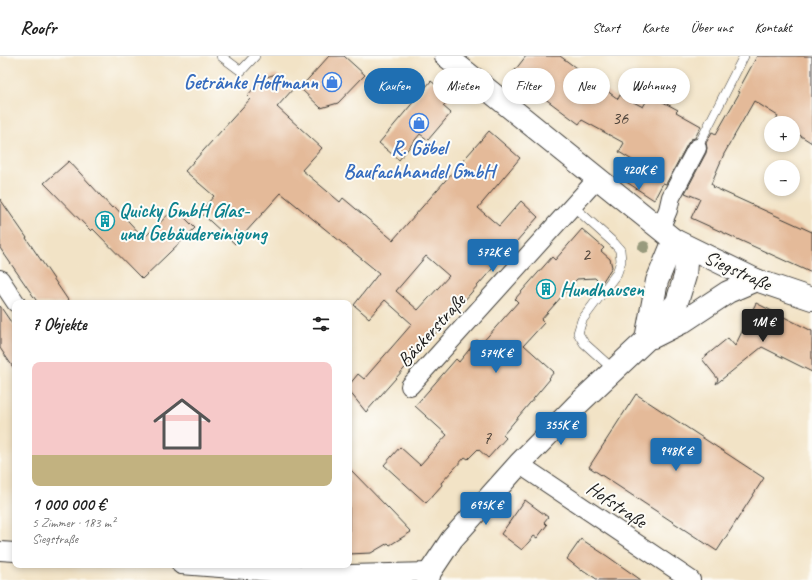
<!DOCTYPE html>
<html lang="de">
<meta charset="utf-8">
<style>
body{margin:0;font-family:Caveat,sans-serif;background:#f2f2f2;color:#222;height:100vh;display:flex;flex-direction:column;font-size:15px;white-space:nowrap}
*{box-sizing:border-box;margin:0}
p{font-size:13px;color:#767676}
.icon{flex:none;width:22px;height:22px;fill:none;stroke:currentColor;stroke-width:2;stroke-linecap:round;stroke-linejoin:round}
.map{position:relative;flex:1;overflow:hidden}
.side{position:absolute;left:12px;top:244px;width:340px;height:268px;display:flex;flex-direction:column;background:#fff;border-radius:8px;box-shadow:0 2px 6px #0003}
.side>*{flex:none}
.hud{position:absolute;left:364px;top:12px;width:380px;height:36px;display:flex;gap:8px}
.tools{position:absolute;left:764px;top:60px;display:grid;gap:8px}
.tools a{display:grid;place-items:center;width:36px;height:36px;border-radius:50%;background:#fff;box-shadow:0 2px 6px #0003;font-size:20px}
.price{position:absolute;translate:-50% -34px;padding:0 9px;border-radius:4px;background:#1f6fb2;color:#fff;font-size:13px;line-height:26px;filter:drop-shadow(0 1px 2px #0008)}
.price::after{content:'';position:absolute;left:50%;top:24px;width:12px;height:9px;margin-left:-6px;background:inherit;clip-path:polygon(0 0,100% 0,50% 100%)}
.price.on{background:#222;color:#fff}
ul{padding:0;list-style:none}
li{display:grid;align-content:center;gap:8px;height:212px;padding:0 20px}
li+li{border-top:1px solid #e0e0e0}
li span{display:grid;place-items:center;height:124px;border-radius:8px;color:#555}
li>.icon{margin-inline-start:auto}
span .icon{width:72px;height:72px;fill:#fffc;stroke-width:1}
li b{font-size:17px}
h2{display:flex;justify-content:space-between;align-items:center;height:48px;padding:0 20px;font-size:17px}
.tag{padding:0 14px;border-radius:18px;background:#fff;box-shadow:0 2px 6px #0003;font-size:14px;line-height:36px}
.tag.on{background:#1f6fb2;color:#fff}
header{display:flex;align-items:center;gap:24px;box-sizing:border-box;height:56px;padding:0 20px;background:#fff;border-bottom:1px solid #e0e0e0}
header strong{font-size:19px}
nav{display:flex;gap:22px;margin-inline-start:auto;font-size:14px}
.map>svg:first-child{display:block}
</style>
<header>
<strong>Roofr</strong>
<nav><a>Start</a><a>Karte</a><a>Über uns</a><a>Kontakt</a></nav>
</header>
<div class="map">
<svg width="812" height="524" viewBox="0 0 812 524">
<rect width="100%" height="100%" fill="#fdfcf7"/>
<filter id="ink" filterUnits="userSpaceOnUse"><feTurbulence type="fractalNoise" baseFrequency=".025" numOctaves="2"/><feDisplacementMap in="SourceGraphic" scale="8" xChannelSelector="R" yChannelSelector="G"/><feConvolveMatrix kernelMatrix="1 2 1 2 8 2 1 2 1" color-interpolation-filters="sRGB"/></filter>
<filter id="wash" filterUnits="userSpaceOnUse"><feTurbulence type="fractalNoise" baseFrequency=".012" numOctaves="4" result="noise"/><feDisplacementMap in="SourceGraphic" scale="16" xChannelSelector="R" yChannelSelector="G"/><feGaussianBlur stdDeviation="0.9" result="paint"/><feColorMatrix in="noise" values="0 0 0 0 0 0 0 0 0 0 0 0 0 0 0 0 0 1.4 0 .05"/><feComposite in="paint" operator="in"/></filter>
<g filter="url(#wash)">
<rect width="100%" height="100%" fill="#f2e3c6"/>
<g id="blocks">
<g fill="#e4ba99" fill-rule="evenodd">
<path d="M329 0H344L365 19 338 47 321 52 300 32Z"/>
<path d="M526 0H560L618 43 620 39 643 51 650 39 678 54 676 56 701 70 695 82 691 83 688 87 666 128 663 127 654 144 625 125 637 107 619 96 624 87 582 64 579 68 512 18Z"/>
<path d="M757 0H812V87L793 75V67H774L778 60 754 45 724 98 711 128 714 130 713 131 812 176V217L691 162 700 143 685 137 706 97 707 92 706 87 712 76 716 78 740 36 738 35Z"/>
<path d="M276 18 293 33 277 51 322 92 302 114 340 146 343 142 393 184 489 75 520 102 478 152 499 170 521 145 538 161 366 356 349 335V329L358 318 364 323 412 268 385 244 369 262 354 249 379 217 281 137 235 188 200 156 214 140 185 115 250 43 247 40 263 22ZM426 200 449 220 418 254 396 235Z"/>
<path d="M431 25 451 41 443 50 451 57 428 84 420 78 399 104 379 87Z"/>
<path d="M69 105 112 152 114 150 144 182 175 152 195 172 142 223 93 173 91 175 44 127Z"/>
<path d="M0 143 27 182H26L70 247H38L0 192Z"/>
<path d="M582 173 604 192 601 195 610 203 612 211 601 228 595 222 577 223 541 264 544 267 524 289 554 316 549 322 550 323 503 379 506 382 488 402 478 393 468 403 465 401 441 427 442 429 426 447 384 409 400 391 420 409 447 379 415 350 456 303 459 306 477 284 481 288 518 246 515 243 552 201 555 204Z"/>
<path d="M756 247 812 275V316L762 291 716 328 718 323 702 303 728 282 735 290Z"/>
<path d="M0 250 15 272V314L0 292Z"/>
<path d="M636 338 764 422 717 495 589 411Z"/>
<path d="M349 412 389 453 411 476 390 489 388 487 371 497 349 498Z"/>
<path d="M525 444 548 461 544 466 547 469 537 482 534 480 522 494 501 478Z"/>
<path d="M581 483 607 500 641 524H598L583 514 582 515 567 503Z"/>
</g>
</g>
</g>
<g filter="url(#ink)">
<use href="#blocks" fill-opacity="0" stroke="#3c3a36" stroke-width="1"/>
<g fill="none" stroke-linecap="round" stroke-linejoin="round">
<defs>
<g id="service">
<path d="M221 0 241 15 255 0"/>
<path d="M697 92 744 0"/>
<path d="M573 150 614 187 620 194 621 205 617 217 582 264 578 277 584 287 614 314"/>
</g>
<g id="minor">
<path d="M660 173 668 154 671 141 697 92"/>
<path d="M0 223 16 247"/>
<path d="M410 330 597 123"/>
<path d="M519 408 691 524"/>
<path d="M0 495 15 496"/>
<path d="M181 509 310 519 430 516"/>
</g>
<g id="tertiary">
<path d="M446 0 674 184 756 224 812 243"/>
<path d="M653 281 681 267 728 236 756 224"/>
<path d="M646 283 657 225 674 184"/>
<path d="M428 524 430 516 452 483 519 408 578 348 646 284 677 246 685 220 687 192"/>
</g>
</defs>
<use href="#service" stroke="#3c3a36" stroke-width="10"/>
<use href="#minor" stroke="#3c3a36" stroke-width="20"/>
<use href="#tertiary" stroke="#3c3a36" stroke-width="24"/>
<use href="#service" stroke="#fff" stroke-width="9"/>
<use href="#minor" stroke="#fff" stroke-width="18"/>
<use href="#tertiary" stroke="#fff" stroke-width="22"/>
</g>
<circle fill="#989a7d" cx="644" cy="191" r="6"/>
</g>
<defs>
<symbol id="shop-ring" viewBox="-11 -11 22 22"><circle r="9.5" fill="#fdfcf7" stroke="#3f7fe0" stroke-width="1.5"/><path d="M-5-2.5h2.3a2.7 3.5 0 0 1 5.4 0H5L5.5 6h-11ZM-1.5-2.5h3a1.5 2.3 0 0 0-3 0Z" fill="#3f7fe0"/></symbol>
<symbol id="building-ring" viewBox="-11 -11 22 22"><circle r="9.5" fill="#fdfcf7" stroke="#0f9aa8" stroke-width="1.5"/><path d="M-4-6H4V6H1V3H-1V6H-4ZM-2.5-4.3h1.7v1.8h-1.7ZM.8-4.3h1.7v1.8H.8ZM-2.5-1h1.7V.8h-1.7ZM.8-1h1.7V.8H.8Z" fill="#0f9aa8"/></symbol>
</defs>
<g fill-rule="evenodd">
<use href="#shop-ring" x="321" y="15" width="22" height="22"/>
<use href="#shop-ring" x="408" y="56" width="22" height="22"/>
<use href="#building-ring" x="94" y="154" width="22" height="22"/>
<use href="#building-ring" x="535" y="222" width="22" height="22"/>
</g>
<g text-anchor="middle" stroke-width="4" stroke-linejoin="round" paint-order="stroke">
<g font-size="18" fill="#4e443b">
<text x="620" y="68">36</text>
<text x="586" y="204">2</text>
<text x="487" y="388">7</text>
</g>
<g font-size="20" font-weight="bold" fill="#366cbe" stroke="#fdfcf7" text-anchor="end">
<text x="318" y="33">Getränke Hoffmann</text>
<text x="419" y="99" text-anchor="middle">R. Göbel<tspan x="419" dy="23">Baufachhandel GmbH</tspan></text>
</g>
<g font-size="20" font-weight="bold" fill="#0d838f" stroke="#fdfcf7" text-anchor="start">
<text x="119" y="161">Quicky GmbH Glas-<tspan x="119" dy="23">und Gebäudereinigung</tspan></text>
<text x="560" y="240">Hundhausen</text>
</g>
<g font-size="20" fill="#1c1c1c" stroke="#fdfcf7">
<text transform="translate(738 214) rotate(24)" y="7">Siegstraße</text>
<text transform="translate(431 274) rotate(-48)" y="7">Bäckerstraße</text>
<text transform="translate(617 448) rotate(34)" y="7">Hofstraße</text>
</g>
</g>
</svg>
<div class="tools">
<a>+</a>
<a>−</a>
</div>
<b class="price" style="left:639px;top:135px">420K €</b>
<b class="price" style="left:493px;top:217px">572K €</b>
<b class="price on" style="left:763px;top:287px">1M €</b>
<b class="price" style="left:496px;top:318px">574K €</b>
<b class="price" style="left:561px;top:390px">355K €</b>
<b class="price" style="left:676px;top:416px">948K €</b>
<b class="price" style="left:486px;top:470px">695K €</b>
<div class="hud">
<a class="tag on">Kaufen</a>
<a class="tag">Mieten</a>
<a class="tag">Filter</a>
<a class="tag">Neu</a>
<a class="tag">Wohnung</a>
</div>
<section class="side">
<h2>7 Objekte<svg class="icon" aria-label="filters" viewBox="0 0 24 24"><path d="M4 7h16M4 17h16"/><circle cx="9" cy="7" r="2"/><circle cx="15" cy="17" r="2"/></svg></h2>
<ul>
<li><span style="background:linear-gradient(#f6c9c9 75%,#c2b280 0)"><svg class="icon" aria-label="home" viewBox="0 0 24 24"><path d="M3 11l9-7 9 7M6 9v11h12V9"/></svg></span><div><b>1 000 000 €</b><p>5 Zimmer · 183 m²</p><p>Siegstraße</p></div></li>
</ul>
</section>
</div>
